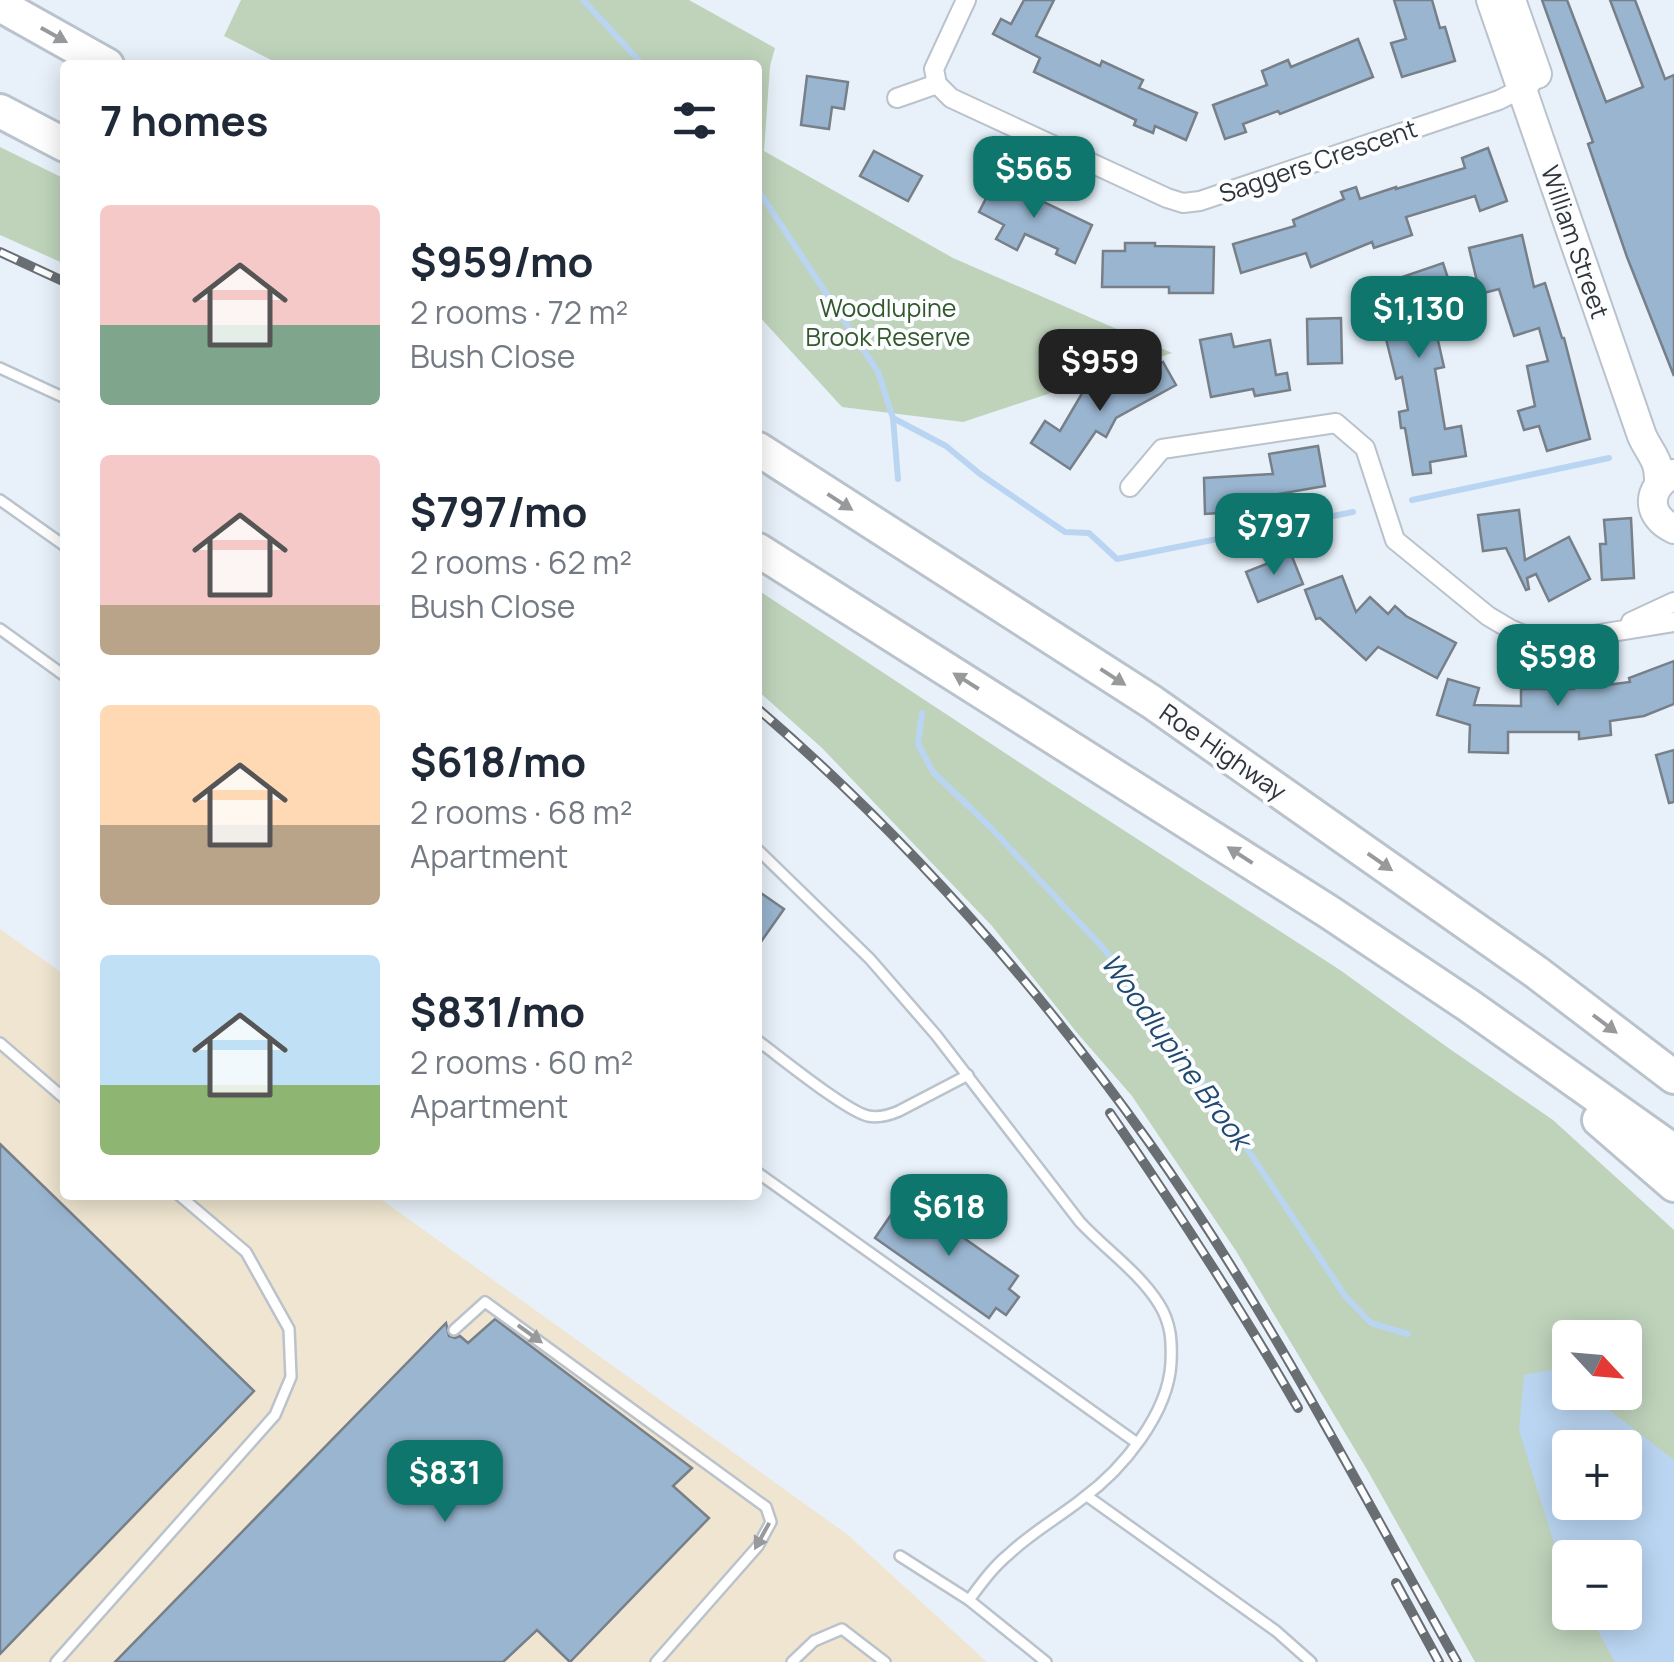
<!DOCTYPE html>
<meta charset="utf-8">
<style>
body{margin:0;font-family:Manrope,sans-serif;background:#f6f6f7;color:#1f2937;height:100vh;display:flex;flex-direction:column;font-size:38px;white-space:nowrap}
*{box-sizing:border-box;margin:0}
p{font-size:32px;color:#747a83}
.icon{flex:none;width:55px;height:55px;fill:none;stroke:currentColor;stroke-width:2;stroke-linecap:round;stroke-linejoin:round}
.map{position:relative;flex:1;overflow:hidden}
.details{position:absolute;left:60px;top:60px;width:702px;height:1140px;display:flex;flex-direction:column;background:#fff;border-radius:10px;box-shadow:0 5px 25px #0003}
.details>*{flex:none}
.needle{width:65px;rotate:116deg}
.fabs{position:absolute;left:1552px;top:1320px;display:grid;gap:20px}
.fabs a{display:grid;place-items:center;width:90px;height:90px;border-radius:10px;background:#fff;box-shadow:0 5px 25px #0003;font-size:50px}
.price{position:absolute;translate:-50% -85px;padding:0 22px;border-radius:20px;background:#0f766e;color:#fff;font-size:32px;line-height:65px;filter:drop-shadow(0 2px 5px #0008)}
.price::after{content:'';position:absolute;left:50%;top:60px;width:30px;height:22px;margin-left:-15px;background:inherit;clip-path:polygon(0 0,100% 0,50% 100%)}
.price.active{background:#222;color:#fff}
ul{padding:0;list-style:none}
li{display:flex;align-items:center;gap:30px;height:250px;padding:0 40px}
li span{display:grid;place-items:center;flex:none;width:280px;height:200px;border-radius:10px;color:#555}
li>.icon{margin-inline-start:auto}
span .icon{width:120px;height:120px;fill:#fffc;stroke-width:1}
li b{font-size:42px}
h2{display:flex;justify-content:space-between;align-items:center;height:120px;padding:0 40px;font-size:42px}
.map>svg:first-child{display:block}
</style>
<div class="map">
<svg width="1674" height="1662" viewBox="0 0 1674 1662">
<rect width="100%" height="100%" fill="#e8f1fa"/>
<path fill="#efe5d0" d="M0 929 65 975V1195H375L848 1535 987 1662H0Z"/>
<g fill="#bfd3bb" fill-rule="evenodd">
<path d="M241 0H689L775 48 770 66 764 151 953 258 1172 353 963 422 842 407 758 315V65H281L224 36Z"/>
<path d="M0 147 65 179V264L0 235Z"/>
<path d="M758 590 1046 780 1340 970 1447 1047 1553 1120 1674 1230V1662H1475L1369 1473 1236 1251 1132 1096 1078 1034 992 926 822 748 758 691ZM1570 1338H1625V1392H1570ZM1570 1448H1625V1502H1570ZM1570 1558H1625V1612H1570Z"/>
</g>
<path fill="#bad5f2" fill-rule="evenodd" d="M1556 1369 1570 1379V1392L1587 1393 1674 1460V1662H1615L1588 1613 1625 1612V1558H1570V1579L1558 1556 1519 1430 1524 1375ZM1570 1448H1625V1502H1570Z"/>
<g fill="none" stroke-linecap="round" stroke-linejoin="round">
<g stroke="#bad5f2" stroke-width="6">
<path d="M583 0 643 65"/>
<path d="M758 190 878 372 893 418 898 479"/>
<path d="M893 418 946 446 980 474 1065 532 1089 533 1117 559 1353 512"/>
<path d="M1412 500 1609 458"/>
<path d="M922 713 918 744 933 772 990 827 1104 949 1165 1025 1345 1296 1371 1323 1408 1334"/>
</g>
</g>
<g fill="#9ab5d0" stroke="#777f88" stroke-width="2.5">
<path d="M1024 0H1054L1036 36 1100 66 1102 61 1143 80 1139 88 1197 113 1186 140 1155 126 1153 133 1134 125 1136 120 1034 72 1040 58 993 34 1001 19 1011 24Z"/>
<path d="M1394 0H1432L1440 28 1445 27 1455 61 1402 77 1391 43 1406 39Z"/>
<path d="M1542 0H1567L1606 102 1643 87 1610 0H1635L1665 79 1674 75V376L1627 257 1588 144 1593 142Z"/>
<path d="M1358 39 1373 77 1280 114 1278 111 1243 124 1246 132 1225 139 1213 105 1267 85 1262 71 1288 60 1291 67Z"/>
<path d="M807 76 848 82 844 109 832 107 829 129 801 125Z"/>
<path d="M1488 148 1507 201 1480 211 1475 196 1406 217 1412 235 1374 248 1372 242 1311 267 1306 253 1241 273 1233 244 1295 226 1293 220 1344 199 1341 192 1356 187 1360 199 1396 187V189L1465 168 1462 158Z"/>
<path d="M874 151 922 176 908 201 860 176Z"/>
<path d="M996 179 1092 225 1075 263 1056 254 1058 249 1025 234 1017 250 996 239 1004 225 979 212Z"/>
<path d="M1522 235 1534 287 1545 283 1562 338H1564L1590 439 1547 451 1539 426 1524 430 1518 411 1535 406 1527 366 1548 361 1539 328 1514 336 1499 289 1480 294 1469 248Z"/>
<path d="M1125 243H1155V246L1214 247 1213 293H1169V287H1102L1103 251H1125Z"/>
<path d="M1443 263 1457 306 1432 314 1444 367 1435 369 1445 429 1461 426 1466 456 1430 462 1431 473 1413 475 1405 428H1401L1399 412 1408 410 1402 377 1396 379 1383 327 1370 288Z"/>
<path d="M1341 318 1342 363 1308 364 1307 319Z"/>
<path d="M1231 334 1234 347 1270 340 1276 375 1287 373 1290 390 1255 396 1253 389 1211 397 1200 340Z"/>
<path d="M1163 362 1176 385 1116 418 1106 437 1096 431 1070 469 1031 443 1045 421 1060 431 1087 385 1104 394Z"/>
<path d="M1318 446 1325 486 1249 499 1250 511 1205 514 1204 478 1273 474 1269 454Z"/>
<path d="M1519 510 1525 560 1569 537 1590 579 1549 601 1536 574 1527 578 1529 589 1526 590 1506 548 1483 551 1478 515Z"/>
<path d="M1631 518 1634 578 1602 580 1600 544H1606L1604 520Z"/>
<path d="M1291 554 1303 584 1258 602 1246 572Z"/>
<path d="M1342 576 1356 612 1370 597 1388 614 1395 606 1406 616 1456 643 1437 678 1378 647 1366 660 1320 618 1316 619 1305 590Z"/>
<path d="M1674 661V704L1644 716 1610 721 1611 735 1579 739V732H1508V753L1469 752 1470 725 1437 715 1448 679 1479 688 1474 705 1521 706V689H1574L1573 681 1589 679 1590 687 1630 682 1629 678Z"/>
<path d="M1674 750V802L1669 803 1656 755Z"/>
<path d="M758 891 784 909 758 946Z"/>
<path d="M0 1144 254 1391 0 1654Z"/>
<path d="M904 1196 1018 1276 1009 1289 1019 1297 1006 1315 996 1308 989 1318 875 1238Z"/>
<path d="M495 1319 692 1468 673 1486 709 1518 570 1662 537 1630 503 1662H115L446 1323 449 1336 455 1338 460 1336 468 1343Z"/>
</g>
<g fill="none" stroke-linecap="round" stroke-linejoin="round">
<defs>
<g id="service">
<path d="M0 368 65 398"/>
<path d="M0 500 65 546"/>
<path d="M0 629 65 676"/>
<path d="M758 850 870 959 936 1035 1080 1222C1106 1250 1139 1272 1159 1304 1171 1323 1172 1341 1171 1363 1168 1414 1123 1469 1082 1499 1058 1518 1031 1533 1009 1554 993 1567 981 1584 969 1600L1046 1662"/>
<path d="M758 1041C780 1057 846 1111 868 1116 879 1118 890 1115 899 1111L968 1075"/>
<path d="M0 1043 65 1099"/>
<path d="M758 1173 1137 1443"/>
<path d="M454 1330 485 1302 766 1507 771 1522 758 1546 656 1662"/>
<path d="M1087 1496 1276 1631 1311 1662"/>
<path d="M900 1556 969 1600"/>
<path d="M56 1662 275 1415 291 1377 289 1329 246 1252 179 1195"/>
<path d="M792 1662 814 1641 842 1629 885 1662"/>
</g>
<g id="minor">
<path d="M966 0 934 69 937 84 951 98 1167 198 1183 203 1200 201 1499 100 1531 84"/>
<path d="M897 98 937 84"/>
<path d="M1130 487 1162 449 1336 423 1365 448 1395 540 1488 616 1510 629 1533 639 1556 641 1674 622"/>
<path d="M1631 622 1674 602"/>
</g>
<g id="primary">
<path d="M1491 0 1642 436C1651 455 1660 460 1659 483"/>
<path d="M1511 0 1537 74"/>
<path d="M1673 474C1646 488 1646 516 1674 529"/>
</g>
<g id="motorway">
<path d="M0 5 107 65"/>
<path d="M0 111 65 145"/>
<path d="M758 449 1152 702 1536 972 1674 1077"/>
<path d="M758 550 1329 912 1468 1005 1674 1151"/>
<path d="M1599 1120 1674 1185"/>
</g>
</defs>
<use href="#service" stroke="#bac3cc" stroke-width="14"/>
<use href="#minor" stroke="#bac3cc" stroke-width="22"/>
<use href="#primary" stroke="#bac3cc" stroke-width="32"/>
<use href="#motorway" stroke="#bac3cc" stroke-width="38"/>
<use href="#service" stroke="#fff" stroke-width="9"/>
<use href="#minor" stroke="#fff" stroke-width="18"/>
<use href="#primary" stroke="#fff" stroke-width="28"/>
<use href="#motorway" stroke="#fff" stroke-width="32"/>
<defs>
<g id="rail">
<path d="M0 252 65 282"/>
<path d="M758 709C905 835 1035 983 1148 1141 1265 1305 1358 1486 1457 1662"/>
<path d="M1110 1113C1177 1210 1240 1307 1298 1408"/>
<path d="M1396 1583 1439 1662"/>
</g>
</defs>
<use href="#rail" stroke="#696e73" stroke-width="10"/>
<use href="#rail" stroke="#fbfdff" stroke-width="6" stroke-dasharray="19" stroke-linecap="butt"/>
</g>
<defs><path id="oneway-solid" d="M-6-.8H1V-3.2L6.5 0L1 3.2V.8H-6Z" transform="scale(2.5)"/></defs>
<g fill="#98999b">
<use href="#oneway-solid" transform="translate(54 35) rotate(29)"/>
<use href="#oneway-solid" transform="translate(840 502) rotate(33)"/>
<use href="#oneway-solid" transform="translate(1113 677) rotate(33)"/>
<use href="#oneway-solid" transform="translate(966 681) rotate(-148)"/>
<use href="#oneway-solid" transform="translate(1240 855) rotate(-147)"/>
<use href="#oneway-solid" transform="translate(1380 862) rotate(35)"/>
<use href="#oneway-solid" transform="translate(1605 1024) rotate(37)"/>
<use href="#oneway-solid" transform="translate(530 1334) rotate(36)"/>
<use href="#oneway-solid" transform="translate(762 1536) rotate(119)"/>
</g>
<g text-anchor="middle" stroke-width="8" stroke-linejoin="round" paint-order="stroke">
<g font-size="25" fill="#303337" stroke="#fbfdff">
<text transform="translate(1318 161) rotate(-19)" y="9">Saggers Crescent</text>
<text transform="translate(1575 242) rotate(71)" y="9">William Street</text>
<text transform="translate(1223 752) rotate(35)" y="9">Roe Highway</text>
</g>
<g font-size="25" fill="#34582d" stroke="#fbfdff">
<text x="888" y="317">Woodlupine<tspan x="888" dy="29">Brook Reserve</tspan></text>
</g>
<g font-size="28" font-style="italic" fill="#21486f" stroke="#fbfdff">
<text transform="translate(1176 1051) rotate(54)" y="10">Woodlupine Brook</text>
</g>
</g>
</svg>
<div class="fabs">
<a><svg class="needle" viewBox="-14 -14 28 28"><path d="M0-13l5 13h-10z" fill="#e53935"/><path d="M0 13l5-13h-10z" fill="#747a83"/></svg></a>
<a>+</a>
<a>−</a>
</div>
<b class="price" style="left:1034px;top:221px">$565</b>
<b class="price" style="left:1419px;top:361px">$1,130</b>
<b class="price active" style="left:1100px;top:414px">$959</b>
<b class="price" style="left:1274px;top:578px">$797</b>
<b class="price" style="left:1558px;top:709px">$598</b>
<b class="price" style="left:949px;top:1259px">$618</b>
<b class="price" style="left:445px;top:1525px">$831</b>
<section class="details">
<h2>7 homes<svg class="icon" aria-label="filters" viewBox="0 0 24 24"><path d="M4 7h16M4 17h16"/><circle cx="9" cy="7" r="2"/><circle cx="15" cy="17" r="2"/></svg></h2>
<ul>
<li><span style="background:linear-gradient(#f6c9c9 60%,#7fa58c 0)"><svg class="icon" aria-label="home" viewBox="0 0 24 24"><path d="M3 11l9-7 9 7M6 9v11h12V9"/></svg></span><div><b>$959/mo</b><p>2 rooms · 72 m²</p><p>Bush Close</p></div></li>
<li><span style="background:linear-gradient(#f6c9c9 75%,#b9a48a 0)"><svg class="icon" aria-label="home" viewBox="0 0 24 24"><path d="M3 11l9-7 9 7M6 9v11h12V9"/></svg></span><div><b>$797/mo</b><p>2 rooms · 62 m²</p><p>Bush Close</p></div></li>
<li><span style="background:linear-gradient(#ffd9b3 60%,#b9a48a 0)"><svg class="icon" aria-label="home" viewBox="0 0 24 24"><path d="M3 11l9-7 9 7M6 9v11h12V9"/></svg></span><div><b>$618/mo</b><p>2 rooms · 68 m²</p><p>Apartment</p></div></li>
<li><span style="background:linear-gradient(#bfe0f5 65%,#8fb573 0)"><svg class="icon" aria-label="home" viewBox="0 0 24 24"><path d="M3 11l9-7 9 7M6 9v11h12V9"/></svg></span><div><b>$831/mo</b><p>2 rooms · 60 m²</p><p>Apartment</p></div></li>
</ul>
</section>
</div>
